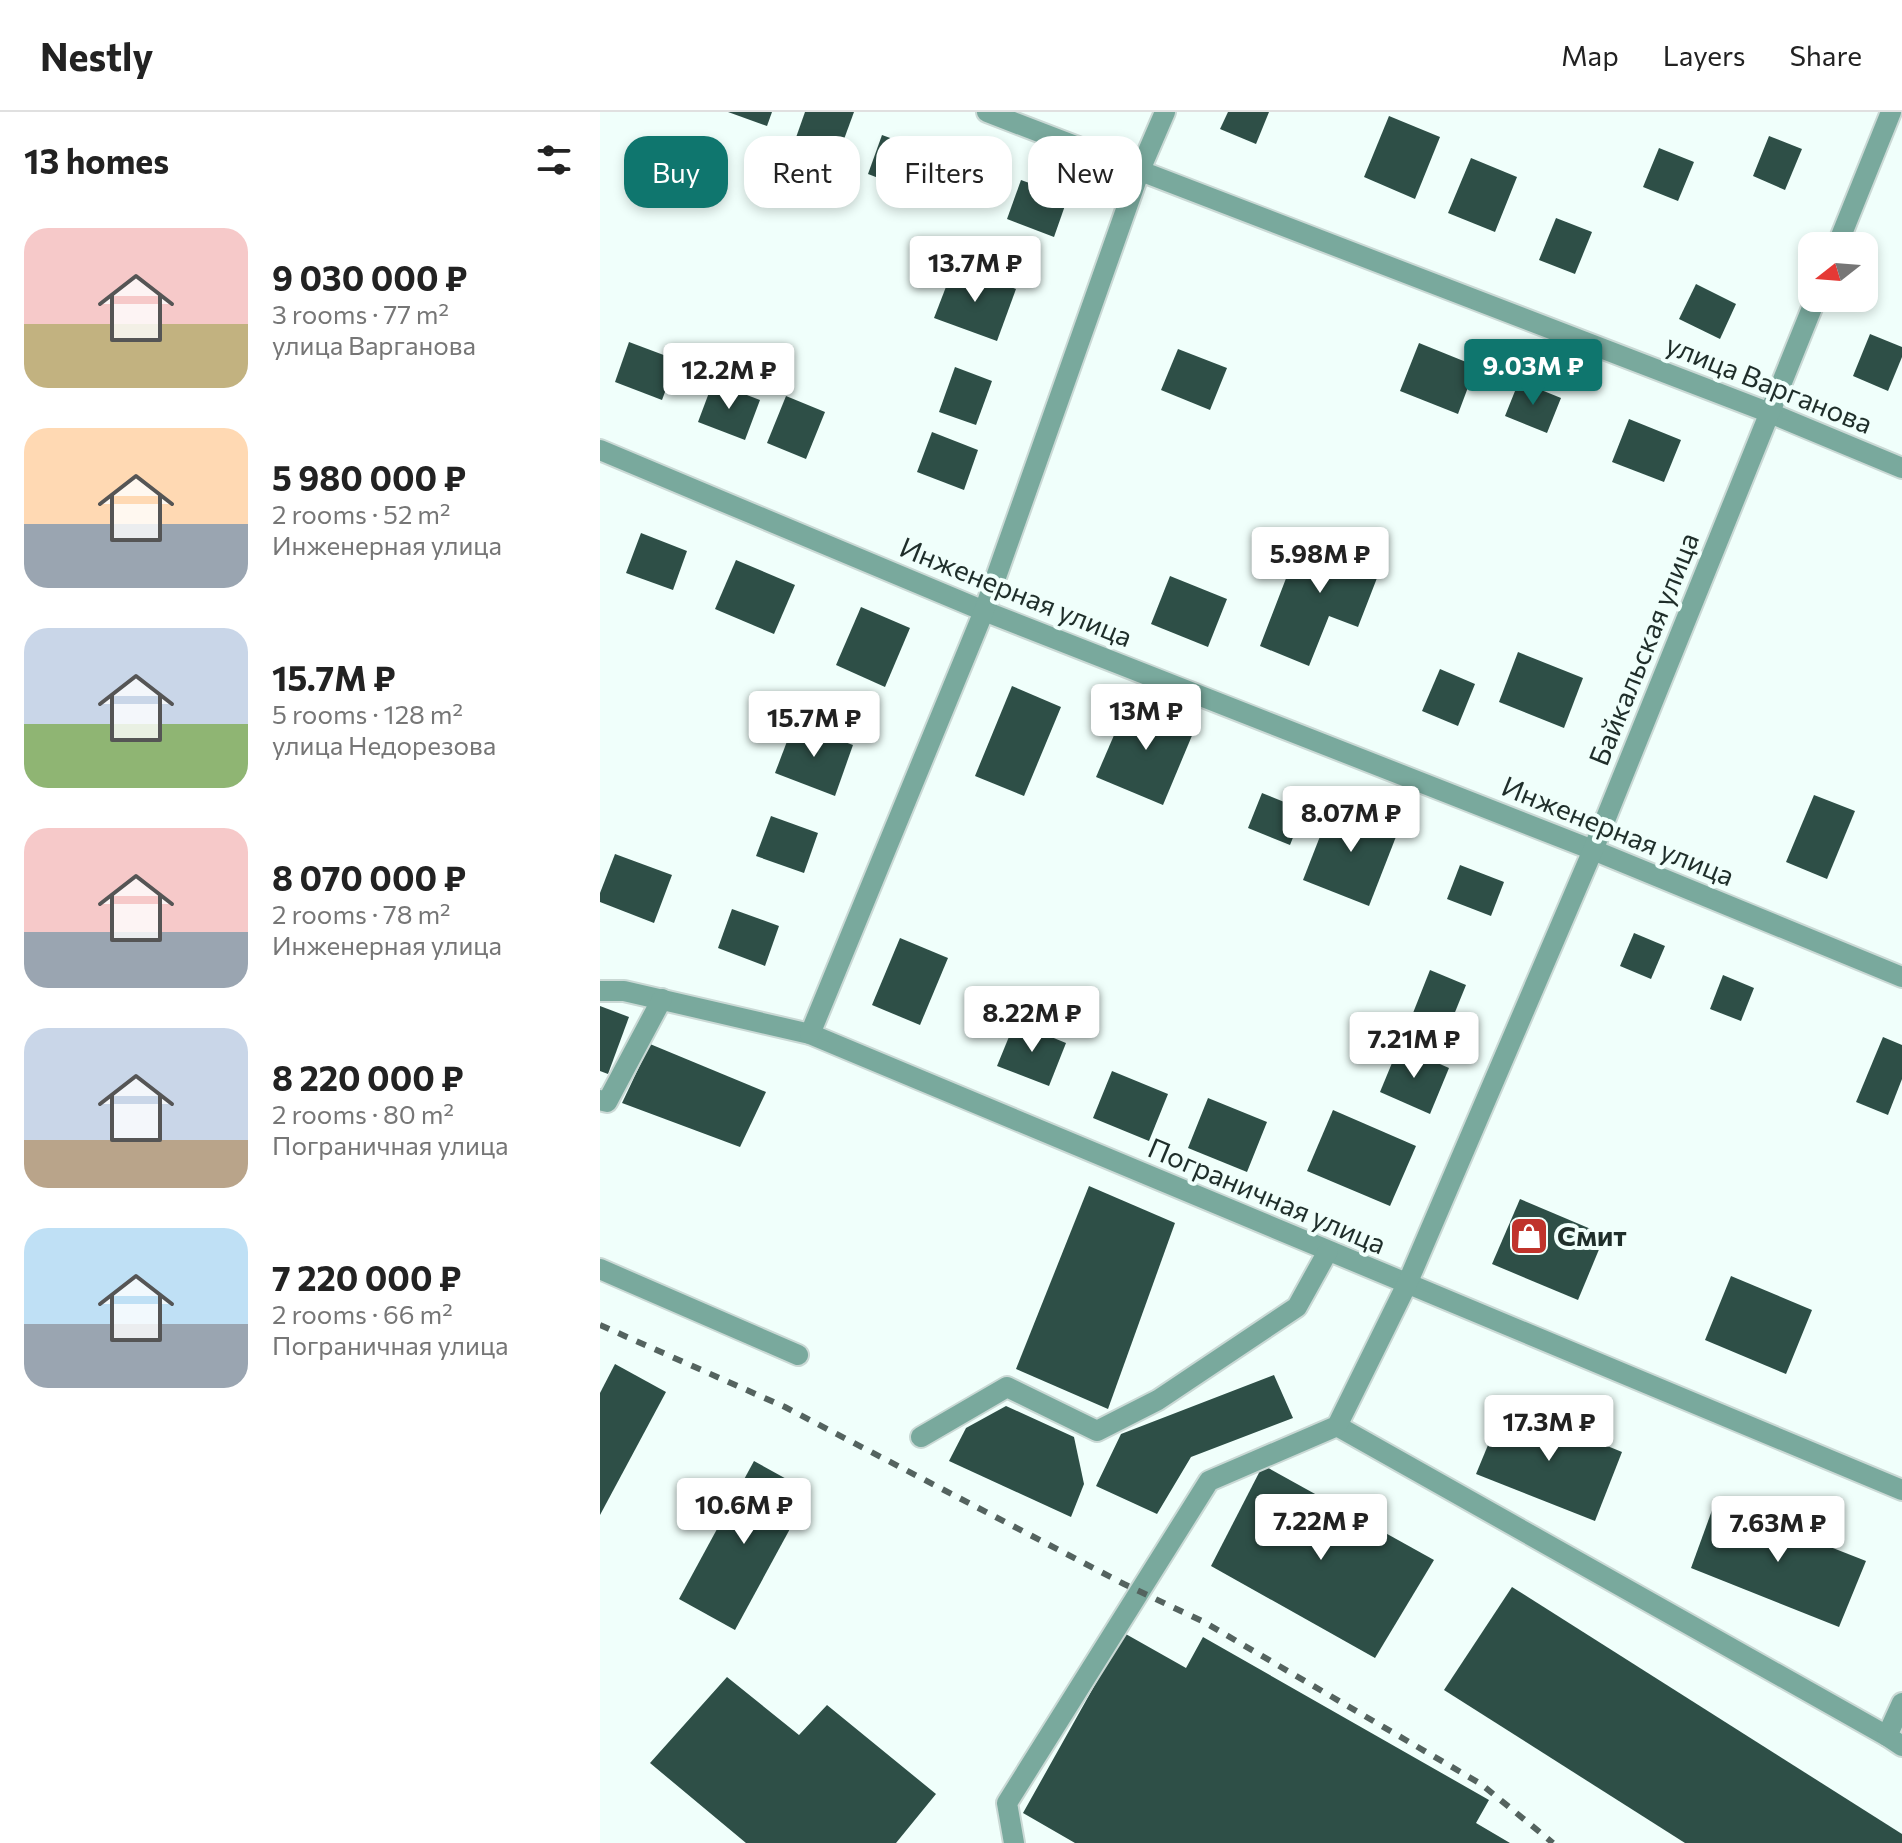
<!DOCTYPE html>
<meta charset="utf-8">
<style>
body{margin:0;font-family:Commissioner,sans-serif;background:#f6f6f6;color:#222;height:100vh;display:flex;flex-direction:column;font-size:30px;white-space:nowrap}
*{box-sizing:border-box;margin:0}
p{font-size:26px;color:#767676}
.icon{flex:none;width:44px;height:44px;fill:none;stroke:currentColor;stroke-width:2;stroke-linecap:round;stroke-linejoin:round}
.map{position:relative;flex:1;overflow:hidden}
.sheet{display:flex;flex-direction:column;background:#fff;width:600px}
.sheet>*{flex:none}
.top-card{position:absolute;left:24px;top:24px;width:760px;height:72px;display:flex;gap:16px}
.needle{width:52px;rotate:253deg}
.fabs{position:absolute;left:1198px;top:120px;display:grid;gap:16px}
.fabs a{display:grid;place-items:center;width:80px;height:80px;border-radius:16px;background:#fff;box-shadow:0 4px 12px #0003;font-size:40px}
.price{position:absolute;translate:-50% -68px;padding:0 18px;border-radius:8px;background:#fff;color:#222;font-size:26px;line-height:52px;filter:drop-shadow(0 2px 4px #0008)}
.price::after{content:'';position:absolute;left:50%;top:48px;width:24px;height:18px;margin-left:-12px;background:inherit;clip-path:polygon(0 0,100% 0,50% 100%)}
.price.on{background:#0f766e;color:#fff}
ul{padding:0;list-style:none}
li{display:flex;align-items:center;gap:24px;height:200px;padding:0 24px}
li span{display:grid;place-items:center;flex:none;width:224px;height:160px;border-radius:24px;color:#555}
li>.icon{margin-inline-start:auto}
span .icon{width:96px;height:96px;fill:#fffc;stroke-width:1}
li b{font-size:34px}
h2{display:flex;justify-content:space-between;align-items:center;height:96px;padding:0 24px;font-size:34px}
.pill{padding:0 28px;border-radius:24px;background:#fff;box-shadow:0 4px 12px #0003;font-size:28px;line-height:72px}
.pill.on{background:#0f766e;color:#fff}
header{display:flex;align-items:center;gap:48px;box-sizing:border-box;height:112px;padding:0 40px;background:#fff;border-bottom:2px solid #e0e0e0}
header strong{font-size:38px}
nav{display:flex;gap:44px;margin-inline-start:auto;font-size:28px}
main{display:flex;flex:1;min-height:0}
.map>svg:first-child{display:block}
</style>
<header>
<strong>Nestly</strong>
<nav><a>Map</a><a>Layers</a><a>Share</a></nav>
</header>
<main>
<section class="sheet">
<h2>13 homes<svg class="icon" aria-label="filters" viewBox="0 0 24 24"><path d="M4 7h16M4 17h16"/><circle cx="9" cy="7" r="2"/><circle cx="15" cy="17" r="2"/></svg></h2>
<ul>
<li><span style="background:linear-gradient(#f6c9c9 60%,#c2b280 0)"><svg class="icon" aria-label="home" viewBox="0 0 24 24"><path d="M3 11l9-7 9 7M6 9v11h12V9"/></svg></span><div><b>9 030 000 ₽</b><p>3 rooms · 77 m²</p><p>улица Варганова</p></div></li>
<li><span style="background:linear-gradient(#ffd9b3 60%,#9aa5b1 0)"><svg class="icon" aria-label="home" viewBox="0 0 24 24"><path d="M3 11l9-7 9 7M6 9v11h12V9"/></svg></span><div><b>5 980 000 ₽</b><p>2 rooms · 52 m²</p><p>Инженерная улица</p></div></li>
<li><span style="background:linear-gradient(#c9d6e8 60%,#8fb573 0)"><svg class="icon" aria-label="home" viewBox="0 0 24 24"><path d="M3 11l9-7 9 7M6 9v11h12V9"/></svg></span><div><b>15.7M ₽</b><p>5 rooms · 128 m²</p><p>улица Недорезова</p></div></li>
<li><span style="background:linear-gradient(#f6c9c9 65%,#9aa5b1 0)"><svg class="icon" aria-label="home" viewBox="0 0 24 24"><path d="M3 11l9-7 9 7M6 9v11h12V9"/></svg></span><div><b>8 070 000 ₽</b><p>2 rooms · 78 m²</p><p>Инженерная улица</p></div></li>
<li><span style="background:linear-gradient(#c9d6e8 70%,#b9a48a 0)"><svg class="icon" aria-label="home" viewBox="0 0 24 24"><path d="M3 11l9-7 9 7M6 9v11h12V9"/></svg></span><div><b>8 220 000 ₽</b><p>2 rooms · 80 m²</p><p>Пограничная улица</p></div></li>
<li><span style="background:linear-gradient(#bfe0f5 60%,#9aa5b1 0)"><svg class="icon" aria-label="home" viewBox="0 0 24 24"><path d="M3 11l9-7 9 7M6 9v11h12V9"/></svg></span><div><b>7 220 000 ₽</b><p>2 rooms · 66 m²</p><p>Пограничная улица</p></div></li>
</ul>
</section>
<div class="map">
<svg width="1302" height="1731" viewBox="0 0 1302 1731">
<rect width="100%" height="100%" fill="#f0fffb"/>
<g fill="#2e4f47">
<path d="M128 0H172L167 14Z"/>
<path d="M205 0H254L236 49 193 34Z"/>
<path d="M628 0H669L656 32 620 17Z"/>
<path d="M789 4 840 25 815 87 764 65Z"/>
<path d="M282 23 329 40 315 80 268 62Z"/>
<path d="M1169 24 1202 37 1185 78 1153 64Z"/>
<path d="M1059 36 1094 50 1078 89 1043 75Z"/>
<path d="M871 46 917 65 895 120 848 101Z"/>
<path d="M421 68 468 85 454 125 407 107Z"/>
<path d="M956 106 992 120 975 162 939 148Z"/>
<path d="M354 154 416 177 397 229 334 206Z"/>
<path d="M1096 172 1136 192 1120 227 1079 207Z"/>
<path d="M1270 222 1302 235V245L1288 279 1253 264Z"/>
<path d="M29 230 77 248 62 288 15 270Z"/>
<path d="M819 231 876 254 858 302 800 279Z"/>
<path d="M578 237 627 256 610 298 561 278Z"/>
<path d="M355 255 392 269 376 313 339 300Z"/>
<path d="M919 269 961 286 947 321 905 304Z"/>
<path d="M113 270 160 288 145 328 98 310Z"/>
<path d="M186 284 225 300 206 347 167 331Z"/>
<path d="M1029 307 1081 328 1064 370 1012 350Z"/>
<path d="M332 320 378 338 364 378 317 360Z"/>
<path d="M705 417 784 448 758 515 729 504 709 554 660 534Z"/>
<path d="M41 421 87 439 73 478 26 461Z"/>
<path d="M136 448 195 473 174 522 115 497Z"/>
<path d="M570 464 627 487 608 535 551 512Z"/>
<path d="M261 495 310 516 285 575 236 553Z"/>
<path d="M918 540 983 566 964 616 899 590Z"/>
<path d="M840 557 875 572 858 614 822 599Z"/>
<path d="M412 574 461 595 424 684 375 664Z"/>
<path d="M530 586 596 614 563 693 496 665Z"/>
<path d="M194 611 253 633 235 684 175 661Z"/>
<path d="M662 681 704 698 690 733 648 716Z"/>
<path d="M1214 683 1255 699 1227 767 1186 750Z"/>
<path d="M733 691 799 717 769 794 703 768Z"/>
<path d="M171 704 218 721 204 761 156 744Z"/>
<path d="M15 742 72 763 54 811 0 790V781Z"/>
<path d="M860 753 904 770 891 804 847 787Z"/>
<path d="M132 797 179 814 165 854 118 836Z"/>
<path d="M1034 821 1065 834 1051 867 1020 854Z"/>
<path d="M300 826 348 846 320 913 272 893Z"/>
<path d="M830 858 866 873 849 915 813 901Z"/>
<path d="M1123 863 1154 876 1141 909 1110 897Z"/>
<path d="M0 894 29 905 8 962 0 959Z"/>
<path d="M415 910 466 931 449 974 397 954Z"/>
<path d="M1283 925 1302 933V967L1288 1003 1256 990Z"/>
<path d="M50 932 166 980 140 1035 22 991Z"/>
<path d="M799 934 849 956 830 1002 780 980Z"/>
<path d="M512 959 568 982 549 1029 493 1006Z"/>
<path d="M608 986 667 1010 647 1060 588 1036Z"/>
<path d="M733 998 816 1034 790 1094 707 1059Z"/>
<path d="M489 1074 575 1111 508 1297 416 1257Z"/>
<path d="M920 1087 1005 1123 978 1188 892 1152Z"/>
<path d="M1131 1164 1212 1198 1186 1262 1105 1228Z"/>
<path d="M15 1252 66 1280 0 1403V1281Z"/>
<path d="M674 1263 693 1306 591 1345 557 1402 496 1374 521 1322Z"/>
<path d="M905 1292 1022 1340 995 1409 876 1362Z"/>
<path d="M406 1294 474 1325 484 1372 471 1405 349 1349 366 1316Z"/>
<path d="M154 1349 210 1380 135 1518 79 1487Z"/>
<path d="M663 1353 834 1448 775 1546 611 1454Z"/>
<path d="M1115 1390 1266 1449 1239 1515 1091 1456Z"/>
<path d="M912 1475 1302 1722V1731H1085L844 1578Z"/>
<path d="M524 1521 586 1556 603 1525 889 1688 876 1711 910 1731H475L423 1701Z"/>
<path d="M127 1565 199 1623 227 1593 336 1682 296 1731H146L50 1651Z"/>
</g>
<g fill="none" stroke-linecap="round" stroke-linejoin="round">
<defs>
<g id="minor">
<path d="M387 0 1170 301 1302 356"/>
<path d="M1237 134 1291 0"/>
<path d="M0 338 384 499 993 738 1302 865"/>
<path d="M0 879H24L210 922 1302 1378"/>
<path d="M210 922 384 499 540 58 565 0"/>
<path d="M0 988 7 990 62 887"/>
<path d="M0 1157 198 1243"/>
<path d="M737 1314 1287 1624"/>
<path d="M321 1325 407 1275 497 1319 558 1288 697 1195 728 1139"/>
<path d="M1302 1591 1287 1624 1302 1634"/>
<path d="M414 1731 407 1691 609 1369 737 1314 807 1172 993 738 1216 186"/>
</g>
</defs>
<use href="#minor" stroke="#cad9d5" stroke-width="24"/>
<use href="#minor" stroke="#79a99d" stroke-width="20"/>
<path stroke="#54635f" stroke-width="6" stroke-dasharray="10 10" stroke-linecap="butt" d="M0 1213 185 1295 524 1472 604 1510 881 1672 953 1731"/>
</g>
<defs>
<symbol id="shop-square" viewBox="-11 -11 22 22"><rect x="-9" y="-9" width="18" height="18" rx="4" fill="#c0332b" stroke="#f0fffb"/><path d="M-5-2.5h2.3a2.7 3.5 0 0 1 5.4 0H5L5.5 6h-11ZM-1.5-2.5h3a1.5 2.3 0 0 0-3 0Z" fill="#fff"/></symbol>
</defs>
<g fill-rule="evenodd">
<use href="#shop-square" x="907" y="1102" width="44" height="44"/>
</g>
<g text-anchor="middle" stroke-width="8" stroke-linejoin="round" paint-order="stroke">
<g font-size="28" fill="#1f2e2a" stroke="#f0fffb">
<text transform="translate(1169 272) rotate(22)" y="10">улица Варганова</text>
<text transform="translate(416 480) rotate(22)" y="10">Инженерная улица</text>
<text transform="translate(1044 537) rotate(-68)" y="10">Байкальская улица</text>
<text transform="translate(1018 719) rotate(22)" y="10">Инженерная улица</text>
<text transform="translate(667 1084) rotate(23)" y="10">Пограничная улица</text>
</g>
<g font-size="28" font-weight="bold" fill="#1f2e2a" stroke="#f0fffb" text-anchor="start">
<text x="957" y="1134">Смит</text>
</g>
</g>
</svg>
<div class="fabs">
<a><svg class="needle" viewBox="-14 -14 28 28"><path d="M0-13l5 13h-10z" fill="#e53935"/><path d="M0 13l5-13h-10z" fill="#767676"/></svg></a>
</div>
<b class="price" style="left:375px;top:192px">13.7M ₽</b>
<b class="price on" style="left:933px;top:295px">9.03M ₽</b>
<b class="price" style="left:129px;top:299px">12.2M ₽</b>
<b class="price" style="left:720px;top:483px">5.98M ₽</b>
<b class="price" style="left:546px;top:640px">13M ₽</b>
<b class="price" style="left:214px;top:647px">15.7M ₽</b>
<b class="price" style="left:751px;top:742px">8.07M ₽</b>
<b class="price" style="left:432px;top:942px">8.22M ₽</b>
<b class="price" style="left:814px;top:968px">7.21M ₽</b>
<b class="price" style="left:949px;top:1351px">17.3M ₽</b>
<b class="price" style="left:144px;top:1434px">10.6M ₽</b>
<b class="price" style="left:721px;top:1450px">7.22M ₽</b>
<b class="price" style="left:1178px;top:1452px">7.63M ₽</b>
<div class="top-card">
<a class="pill on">Buy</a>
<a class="pill">Rent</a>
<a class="pill">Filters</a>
<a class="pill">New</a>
</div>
</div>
</main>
